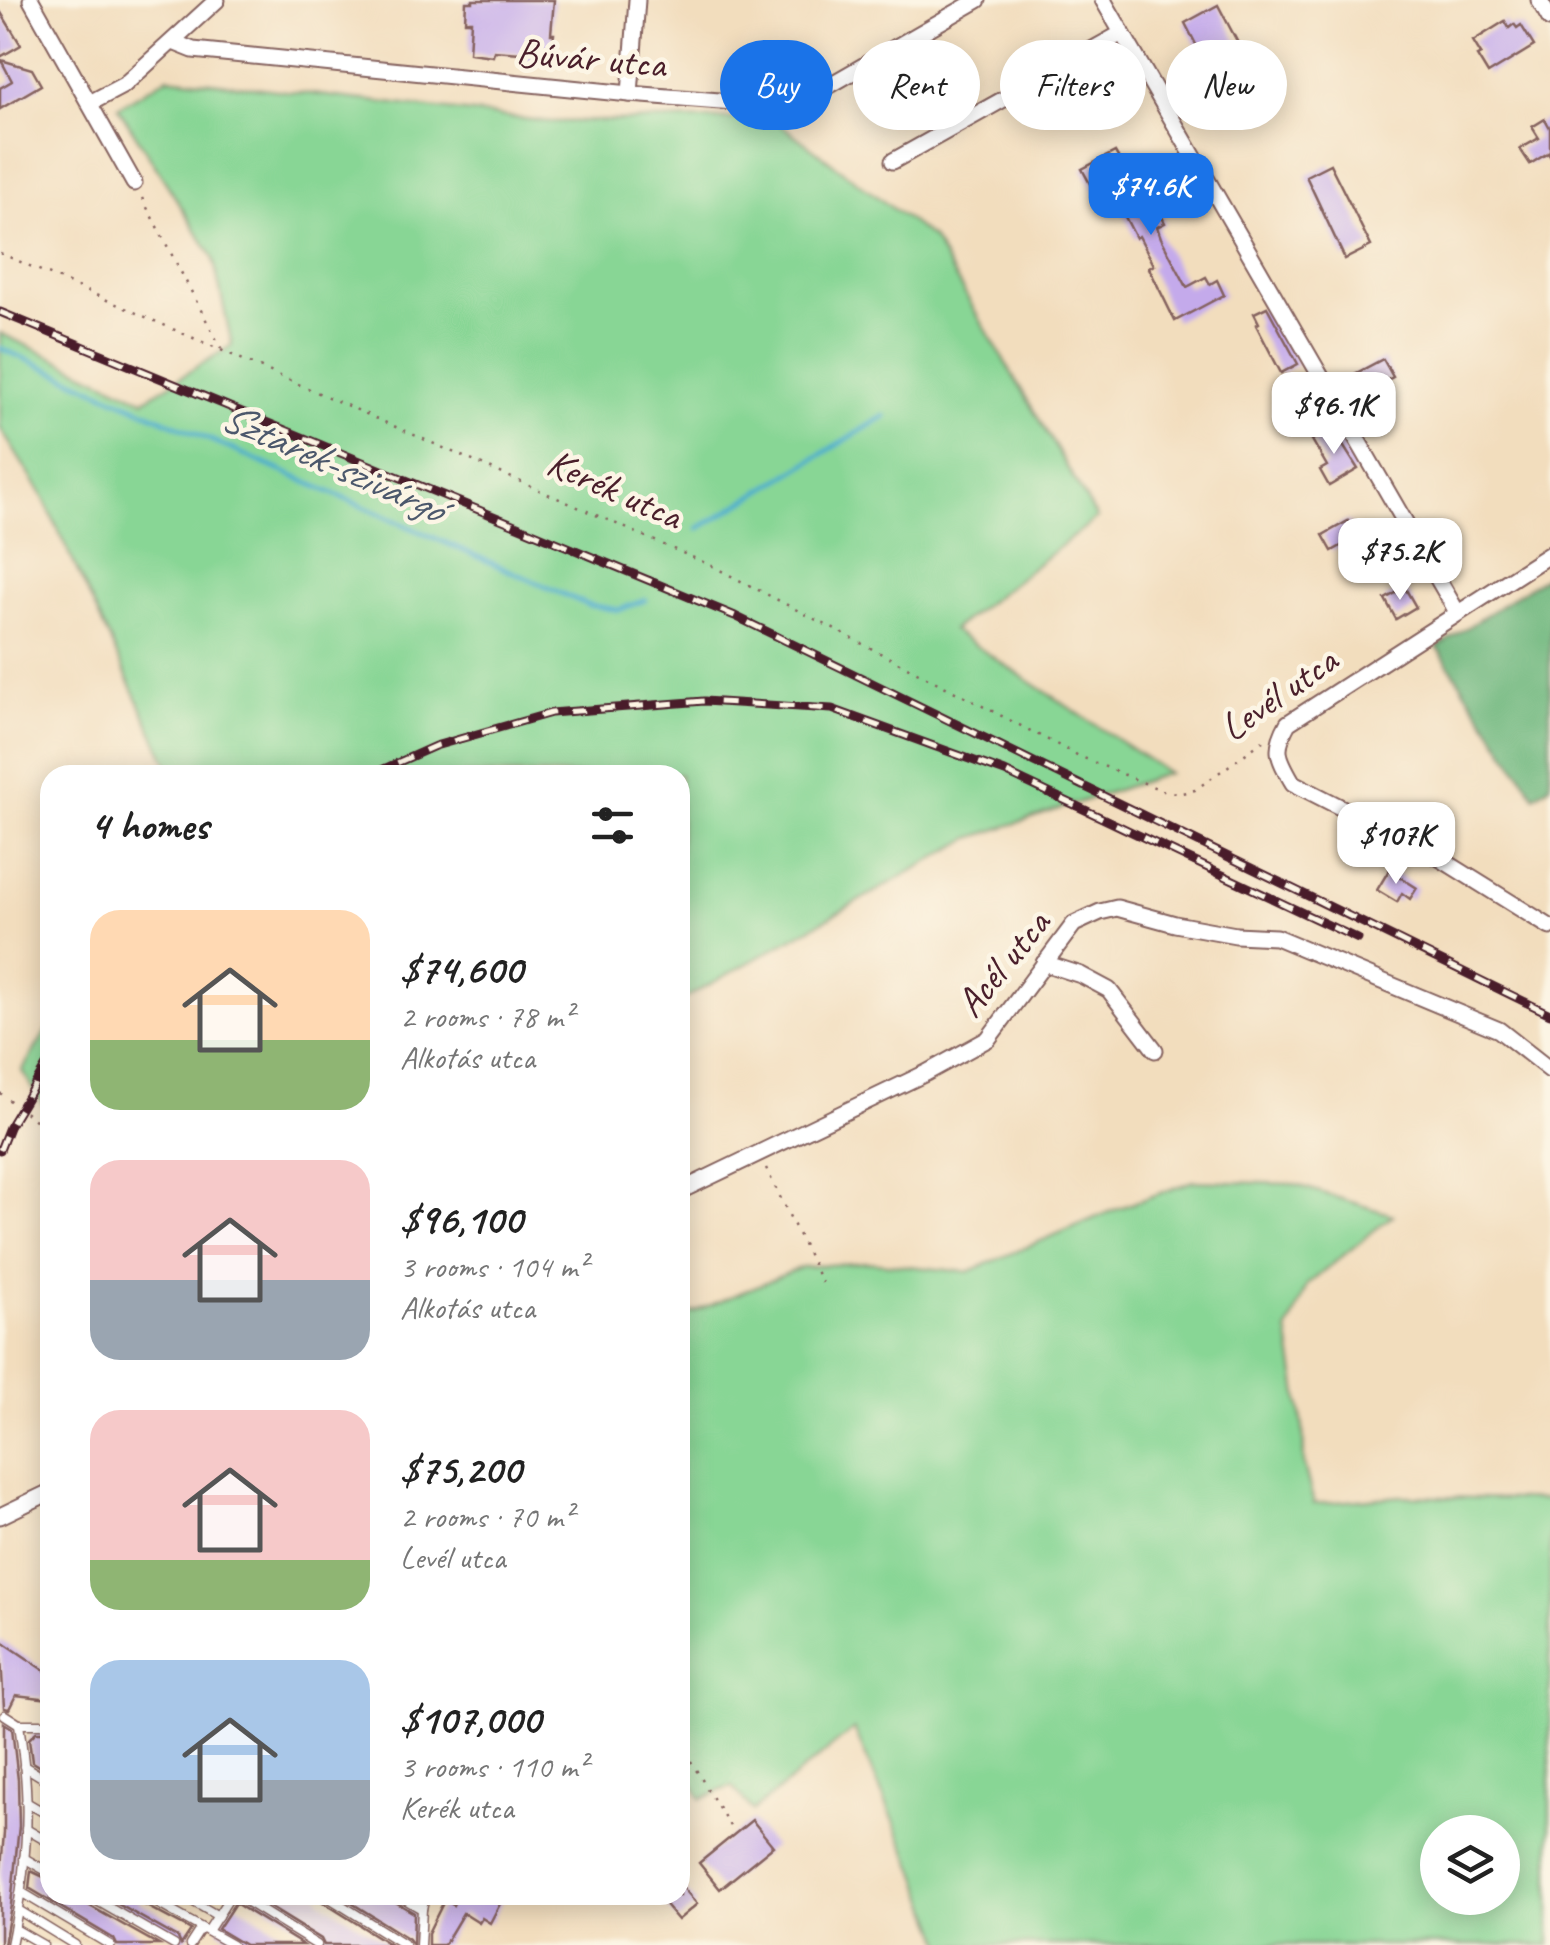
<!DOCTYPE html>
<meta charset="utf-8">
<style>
body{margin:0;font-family:Caveat,sans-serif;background:#f6f6f6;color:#222;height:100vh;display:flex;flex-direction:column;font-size:38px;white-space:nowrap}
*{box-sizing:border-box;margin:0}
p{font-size:32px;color:#767676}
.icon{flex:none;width:55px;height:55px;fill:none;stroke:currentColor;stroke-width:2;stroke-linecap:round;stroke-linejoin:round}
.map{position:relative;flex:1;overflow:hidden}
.side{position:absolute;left:40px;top:765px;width:650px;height:1140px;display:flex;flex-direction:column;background:#fff;border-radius:30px;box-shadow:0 5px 25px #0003}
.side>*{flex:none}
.guide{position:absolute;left:720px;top:40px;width:680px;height:90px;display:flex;gap:20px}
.fabs{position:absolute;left:1420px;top:1815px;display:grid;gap:20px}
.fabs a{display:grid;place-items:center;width:100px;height:100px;border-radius:50%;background:#fff;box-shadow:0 5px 25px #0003;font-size:50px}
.price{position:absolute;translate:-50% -85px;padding:0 22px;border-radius:20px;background:#fff;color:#222;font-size:32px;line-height:65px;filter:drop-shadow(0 2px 5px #0008)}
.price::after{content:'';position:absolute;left:50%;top:60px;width:30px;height:22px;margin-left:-15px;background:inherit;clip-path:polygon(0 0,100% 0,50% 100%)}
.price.active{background:#1a73e8;color:#fff}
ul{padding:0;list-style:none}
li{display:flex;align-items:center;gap:30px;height:250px;padding:0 50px}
li span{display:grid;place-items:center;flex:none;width:280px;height:200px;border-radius:30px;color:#555}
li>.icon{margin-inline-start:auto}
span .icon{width:120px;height:120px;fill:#fffc;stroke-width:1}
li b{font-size:42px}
h2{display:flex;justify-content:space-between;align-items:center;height:120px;padding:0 50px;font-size:42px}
.chip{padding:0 35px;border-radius:45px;background:#fff;box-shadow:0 5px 25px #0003;font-size:35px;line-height:90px}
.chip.active{background:#1a73e8;color:#fff}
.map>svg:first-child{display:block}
</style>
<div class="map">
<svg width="1550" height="1945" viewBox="0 0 1550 1945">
<rect width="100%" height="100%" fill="#fcf5e5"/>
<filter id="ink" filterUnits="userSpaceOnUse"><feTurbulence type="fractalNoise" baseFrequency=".01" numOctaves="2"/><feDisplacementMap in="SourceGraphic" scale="20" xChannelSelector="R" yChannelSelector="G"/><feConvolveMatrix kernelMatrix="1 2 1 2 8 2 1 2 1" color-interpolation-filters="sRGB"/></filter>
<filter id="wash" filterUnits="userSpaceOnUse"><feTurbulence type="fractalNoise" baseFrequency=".0048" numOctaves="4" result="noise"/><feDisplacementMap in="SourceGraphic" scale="40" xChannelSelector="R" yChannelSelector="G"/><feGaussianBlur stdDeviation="2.25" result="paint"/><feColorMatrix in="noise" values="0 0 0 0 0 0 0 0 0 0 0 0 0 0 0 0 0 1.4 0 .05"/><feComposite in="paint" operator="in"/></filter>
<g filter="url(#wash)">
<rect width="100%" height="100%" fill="#f2ddbd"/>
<g fill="#88d695" stroke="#697a60" stroke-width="2.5" fill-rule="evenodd">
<path d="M168 77 550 122 772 118 932 238 1097 518 952 630 1168 773 971 838 680 1001V775H173L41 493 0 428V333L144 400 232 345 213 257 118 107Z"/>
<path d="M50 1025V1115L22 1071Z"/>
<path d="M1193 1181 1294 1184 1393 1215 1307 1285 1288 1330 1303 1427 1304 1465 1314 1504 1402 1496 1550 1500V1945H944L917 1874 854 1729 753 1811 732 1786 701 1799 680 1757V1318L802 1267 867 1262 968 1272 1109 1212ZM1502 1832V1898H1438V1832Z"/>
</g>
<path fill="#6eb77e" stroke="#5c6b54" stroke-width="2.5" d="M1550 573V785L1535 796 1437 647Z"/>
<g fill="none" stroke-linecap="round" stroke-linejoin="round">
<g stroke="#4eaecd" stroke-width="5">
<path d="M0 348 588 605 619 610 645 600"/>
<path d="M698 529 885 416"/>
</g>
</g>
<g id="blocks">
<g fill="#c4aaeb">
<path d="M473 0H554L551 34H554L552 54H544V62L519 60 520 53 494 51 493 56 469 53 471 21H465L466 2H473Z"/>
<path d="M1218 5 1239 45 1205 62 1185 23Z"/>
<path d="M0 11 21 45 0 57Z"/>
<path d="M1505 21 1509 28 1514 24 1517 28 1521 25 1534 46 1488 74 1477 56 1481 54 1473 41Z"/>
<path d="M1 60 32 69 41 85 0 109V88L12 81Z"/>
<path d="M1545 119 1550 128V156L1548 153 1530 164 1520 149 1539 138 1532 127Z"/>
<path d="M1115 152 1141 197 1150 193 1165 223 1157 227 1161 238 1187 287 1206 277 1210 284 1217 280 1224 295 1175 321 1149 268 1154 265 1139 236 1136 238 1109 186 1095 193 1082 169Z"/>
<path d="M1330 164 1371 246 1345 259 1306 176Z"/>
<path d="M1267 307 1298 364 1281 373 1256 325 1259 323 1254 313Z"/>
<path d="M1383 359 1393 377 1359 395 1349 377Z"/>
<path d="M1332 428 1358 469 1329 486 1320 470 1327 466 1312 440Z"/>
<path d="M1348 521 1357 537 1332 551 1323 535Z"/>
<path d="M1405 588 1416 607 1396 619 1385 599Z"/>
<path d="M1389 870 1417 888 1410 899 1402 893 1397 902 1377 890Z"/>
<path d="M0 1640 50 1674V1699L16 1695 9 1709 4 1708Z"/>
<path d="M4 1723 12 1728 18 1780 19 1826 11 1905 4 1945H0V1880L4 1833Z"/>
<path d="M36 1732H50V1773L32 1762 29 1739Z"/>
<path d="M752 1820 773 1846 720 1889 699 1863Z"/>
<path d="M31 1871 50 1880V1895H80L83 1902 159 1945H117L114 1939 29 1888Z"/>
<path d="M680 1884 697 1904 678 1920 657 1895H680Z"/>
<path d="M102 1895H136L139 1902 191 1930 181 1945 178 1938Z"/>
<path d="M250 1895H318L321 1901 391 1945H324L321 1939Z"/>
<path d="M339 1895H391L394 1901 414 1913 413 1945 409 1939Z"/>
<path d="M458 1895H493L502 1900 490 1923 482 1918 479 1923 463 1913 444 1945H428V1933L445 1899 453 1905Z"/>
<path d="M235 1903 303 1945H245L238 1941 218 1929Z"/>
</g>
</g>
</g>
<g filter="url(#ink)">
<use href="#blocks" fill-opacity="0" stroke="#85625e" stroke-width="2.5"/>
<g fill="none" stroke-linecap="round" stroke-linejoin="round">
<defs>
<g id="lane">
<path d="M5 1715 19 1724H50"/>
<path d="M24 1766 50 1782"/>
<path d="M26 1802 50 1816"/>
<path d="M26 1829 50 1843"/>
<path d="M24 1858 50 1873"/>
<path d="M21 1892 110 1945"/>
<path d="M87 1895 174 1945"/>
<path d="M143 1895 232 1945"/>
<path d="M182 1895 218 1916"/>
<path d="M236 1895 317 1945"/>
<path d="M325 1895 405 1945"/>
<path d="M398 1895 422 1909"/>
<path d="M547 1895 551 1898 557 1895"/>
<path d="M18 1910 75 1945"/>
<path d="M15 1929 43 1945"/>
<path d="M208 1931 231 1895"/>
<path d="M11 1945C22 1893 29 1840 26 1787 25 1766 22 1745 19 1724"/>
<path d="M190 1945 201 1928"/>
<path d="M420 1945 422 1909 425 1895"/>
</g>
<g id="street">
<path d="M31 0 134 183"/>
<path d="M1103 0 1457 612"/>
<path d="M1539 0 1550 19"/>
<path d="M173 42 193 50 630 94 784 106 804 100 978 0"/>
<path d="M630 94 637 0"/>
<path d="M90 103 124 85 217 0"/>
<path d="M893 161 1122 33"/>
<path d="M1550 554 1288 723C1273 750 1278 757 1293 783L1436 856 1550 927"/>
<path d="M1044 963 1081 975 1109 990 1155 1050"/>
<path d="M680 1191 926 1073 988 1039 1074 924 1100 912 1117 908 1175 924 1236 935 1276 937 1499 1030 1550 1070"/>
<path d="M0 1516 50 1492"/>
</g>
</defs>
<use href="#lane" stroke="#85625e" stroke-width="11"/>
<use href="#street" stroke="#85625e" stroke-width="19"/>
<g stroke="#85625e" stroke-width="2.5" stroke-dasharray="2.5 8" stroke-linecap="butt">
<path d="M142 198 222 350"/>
<path d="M0 253 712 566 1079 756 1166 792 1182 793 1195 790 1263 741"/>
<path d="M0 1093 45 1128 50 1137"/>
<path d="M766 1168 822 1283"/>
<path d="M680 1743 731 1828"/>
</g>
<use href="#lane" stroke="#fff" stroke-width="8"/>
<use href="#street" stroke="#fff" stroke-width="15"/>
<defs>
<g id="rail">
<path d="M0 312 735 616 1550 1014"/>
<path d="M370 775 435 746 551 713 704 701 832 709 1005 772 1358 939"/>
<path d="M0 1150 9 1127 50 1059"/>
</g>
</defs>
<use href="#rail" stroke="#4a1f2b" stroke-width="9"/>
<use href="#rail" stroke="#fcf5e5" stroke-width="5" stroke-dasharray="15" stroke-linecap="butt"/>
</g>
</g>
<g text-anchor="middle" stroke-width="9" stroke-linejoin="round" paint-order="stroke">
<g font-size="40" fill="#4a1f2b" stroke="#fcf5e5">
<text transform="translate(591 57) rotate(5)" y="14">Búvár utca</text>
<text transform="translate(615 488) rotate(24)" y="14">Kerék utca</text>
<text transform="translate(1278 693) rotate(-35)" y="14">Levél utca</text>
<text transform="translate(1002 963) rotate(-51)" y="14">Acél utca</text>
</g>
<g font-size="42" font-style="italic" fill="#4c586c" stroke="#fcf5e5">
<text transform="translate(333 461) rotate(24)" y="15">Sztarek-szivárgó</text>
</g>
</g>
</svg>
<div class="fabs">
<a><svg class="icon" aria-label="layers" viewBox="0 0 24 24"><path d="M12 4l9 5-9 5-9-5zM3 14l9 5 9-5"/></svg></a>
</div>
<b class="price active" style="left:1151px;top:238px">$74.6K</b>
<b class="price" style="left:1334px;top:457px">$96.1K</b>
<b class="price" style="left:1400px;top:603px">$75.2K</b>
<b class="price" style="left:1396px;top:887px">$107K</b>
<div class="guide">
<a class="chip active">Buy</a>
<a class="chip">Rent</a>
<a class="chip">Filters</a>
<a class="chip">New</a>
</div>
<section class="side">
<h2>4 homes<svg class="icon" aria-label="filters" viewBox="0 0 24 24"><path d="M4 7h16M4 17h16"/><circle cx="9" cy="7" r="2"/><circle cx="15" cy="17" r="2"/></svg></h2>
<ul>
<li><span style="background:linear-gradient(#ffd9b3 65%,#8fb573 0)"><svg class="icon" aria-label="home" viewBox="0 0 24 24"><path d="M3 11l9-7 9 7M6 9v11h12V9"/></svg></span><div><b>$74,600</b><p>2 rooms · 78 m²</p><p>Alkotás utca</p></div></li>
<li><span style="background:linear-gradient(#f6c9c9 60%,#9aa5b1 0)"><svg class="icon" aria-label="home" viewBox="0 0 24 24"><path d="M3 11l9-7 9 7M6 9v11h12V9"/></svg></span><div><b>$96,100</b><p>3 rooms · 104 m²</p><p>Alkotás utca</p></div></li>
<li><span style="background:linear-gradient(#f6c9c9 75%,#8fb573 0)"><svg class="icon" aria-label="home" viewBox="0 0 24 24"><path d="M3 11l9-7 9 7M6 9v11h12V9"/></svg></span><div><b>$75,200</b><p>2 rooms · 70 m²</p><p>Levél utca</p></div></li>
<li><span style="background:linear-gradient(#a9c7e8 60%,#9aa5b1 0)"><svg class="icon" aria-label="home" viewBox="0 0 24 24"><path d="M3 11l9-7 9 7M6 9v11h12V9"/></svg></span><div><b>$107,000</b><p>3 rooms · 110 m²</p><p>Kerék utca</p></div></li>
</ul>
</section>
</div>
